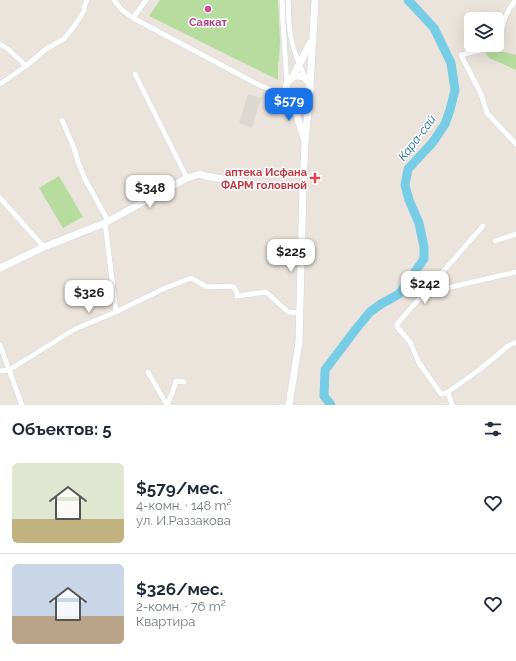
<!DOCTYPE html>
<html lang="ru">
<meta charset="utf-8">
<style>
body{margin:0;font-family:Raleway,sans-serif;background:#f2f2f3;color:#1f2937;height:100vh;display:flex;flex-direction:column;font-size:15px;white-space:nowrap}
*{box-sizing:border-box;margin:0}
p{font-size:13px;color:#747a83}
.icon{flex:none;width:22px;height:22px;fill:none;stroke:currentColor;stroke-width:2;stroke-linecap:round;stroke-linejoin:round}
.map{position:relative;height:405px;overflow:hidden}
.sheet{display:flex;flex-direction:column;background:#fff;flex:1}
.sheet>*{flex:none}
.tools{position:absolute;left:464px;top:12px;display:grid;gap:8px}
.tools a{display:grid;place-items:center;width:40px;height:40px;border-radius:6px;background:#fff;box-shadow:0 4px 16px #0002;font-size:20px}
.price{position:absolute;translate:-50% -34px;padding:0 9px;border-radius:8px;background:#fff;color:#222;font-size:13px;line-height:26px;filter:drop-shadow(0 1px 2px #0008)}
.price::after{content:'';position:absolute;left:50%;top:24px;width:12px;height:9px;margin-left:-6px;background:inherit;clip-path:polygon(0 0,100% 0,50% 100%)}
.price.active{background:#1a73e8;color:#fff}
ul{padding:0;list-style:none}
li{display:flex;align-items:center;gap:12px;height:100px;padding:0 12px}
li+li{border-top:1px solid #e0e1e3}
li span{display:grid;place-items:center;flex:none;width:112px;height:80px;border-radius:6px;color:#555}
li>.icon{margin-inline-start:auto}
span .icon{width:48px;height:48px;fill:#fffc;stroke-width:1}
li b{font-size:17px}
h2{display:flex;justify-content:space-between;align-items:center;height:48px;padding:0 12px;font-size:17px}
.map>svg:first-child{display:block}
</style>
<div class="map">
<svg width="516" height="405" viewBox="0 0 516 405">
<rect width="100%" height="100%" fill="#ebe4dc"/>
<g fill="#b6dd9d">
<path d="M160 0H278L280 41 279 61 278 62V80L149 16Z"/>
<path d="M492 49 516 55V70L489 58 484 51Z"/>
<path d="M59 176 83 217 63 228 39 188Z"/>
</g>
<path fill="#dbd7d3" d="M248 94 261 98 252 128 239 123Z"/>
<g fill="none" stroke-linecap="round" stroke-linejoin="round">
<path stroke="#77cde5" stroke-width="9" d="M331 405 324 396 325 370 356 329 370 312 381 304 399 294 424 259V247L419 223 409 200 405 185 408 169 433 142 445 124 450 110 455 90 451 63 434 28 408 0"/>
<defs>
<g id="street">
<path d="M114 0 122 10 133 18 261 86 280 93 287 92"/>
<path d="M282 0 283 23 287 84"/>
<path d="M288 0C289 7 288 15 289 22 290 43 298 63 307 81"/>
<path d="M516 0C503 13 502 31 497 48L481 50 461 55 481 94 487 113 516 144"/>
<path d="M133 18 146 0"/>
<path d="M0 44 8 49 26 66"/>
<path d="M135 74 187 178"/>
<path d="M0 84 26 66 46 49 64 39 75 25 84 11V7L87 0"/>
<path d="M62 120 74 148 78 162 85 179 108 221"/>
<path d="M0 198 44 247"/>
<path d="M495 241 516 234"/>
<path d="M422 299 430 292 516 272"/>
<path d="M116 312 163 289 191 278 207 287 232 286C236 288 237 291 237 296L266 292 288 312 300 313"/>
<path d="M0 345 22 405"/>
<path d="M0 371 9 370 75 329 116 312 105 223"/>
<path d="M148 372 167 405"/>
<path d="M448 392 444 394H441L419 363 410 342 397 327V324L483 226"/>
<path d="M167 405 173 391 176 381 184 382"/>
<path d="M452 405 448 392 479 370 508 346 516 342"/>
</g>
<g id="secondary">
<circle cx="298" cy="88" r="12"/>
<path d="M292 78 311 42"/>
<path d="M310 86 315 0"/>
<path d="M291 97 304 138"/>
<path d="M0 268 44 247 105 223 187 178 200 174 205 176 258 185 303 187"/>
<path d="M289 405 299 342 303 187 305 142 310 89"/>
</g>
</defs>
<use href="#street" stroke="#d2d5e1" stroke-width="6"/>
<use href="#secondary" stroke="#d2d5e1" stroke-width="8"/>
<use href="#street" stroke="#fff" stroke-width="5"/>
<use href="#secondary" stroke="#fff" stroke-width="7"/>
</g>
<circle fill="#d1479c" stroke="#fff" stroke-width="1.5" cx="208" cy="9" r="4"/>
<path fill="#e0444e" stroke="#fff" stroke-width="1.5" d="M313 172h4v4h4v4h-4v4h-4v-4h-4v-4h4z"/>
<g text-anchor="middle" stroke-width="3" stroke-linejoin="round" paint-order="stroke">
<g font-size="11" font-weight="bold" fill="#b23c85" stroke="#fff">
<text x="208" y="26">Саякат</text>
</g>
<g font-size="11" font-weight="bold" fill="#be3a42" stroke="#fff" text-anchor="end">
<text x="307" y="176">аптека Исфана<tspan x="307" dy="13">ФАРМ головной</tspan></text>
</g>
<g font-size="12" font-style="italic" fill="#176c90" stroke="#fff">
<text transform="translate(417 138) rotate(-53)" y="4">Кара-сай</text>
</g>
</g>
</svg>
<div class="tools">
<a><svg class="icon" aria-label="layers" viewBox="0 0 24 24"><path d="M12 4l9 5-9 5-9-5zM3 14l9 5 9-5"/></svg></a>
</div>
<b class="price active" style="left:289px;top:122px">$579</b>
<b class="price" style="left:150px;top:209px">$348</b>
<b class="price" style="left:291px;top:273px">$225</b>
<b class="price" style="left:425px;top:305px">$242</b>
<b class="price" style="left:89px;top:314px">$326</b>
</div>
<section class="sheet">
<h2>Объектов: 5<svg class="icon" aria-label="filters" viewBox="0 0 24 24"><path d="M4 7h16M4 17h16"/><circle cx="9" cy="7" r="2"/><circle cx="15" cy="17" r="2"/></svg></h2>
<ul>
<li><span style="background:linear-gradient(#dfe7d0 70%,#c2b280 0)"><svg class="icon" aria-label="home" viewBox="0 0 24 24"><path d="M3 11l9-7 9 7M6 9v11h12V9"/></svg></span><div><b>$579/мес.</b><p>4-комн. · 148 m²</p><p>ул. И.Раззакова</p></div><svg class="icon" aria-label="heart" viewBox="0 0 24 24"><path d="M12 20l-8-8c-3-5 5-10 8-4 3-6 11-1 8 4z"/></svg></li>
<li><span style="background:linear-gradient(#c9d6e8 65%,#b9a48a 0)"><svg class="icon" aria-label="home" viewBox="0 0 24 24"><path d="M3 11l9-7 9 7M6 9v11h12V9"/></svg></span><div><b>$326/мес.</b><p>2-комн. · 76 m²</p><p>Квартира</p></div><svg class="icon" aria-label="heart" viewBox="0 0 24 24"><path d="M12 20l-8-8c-3-5 5-10 8-4 3-6 11-1 8 4z"/></svg></li>
</ul>
</section>
